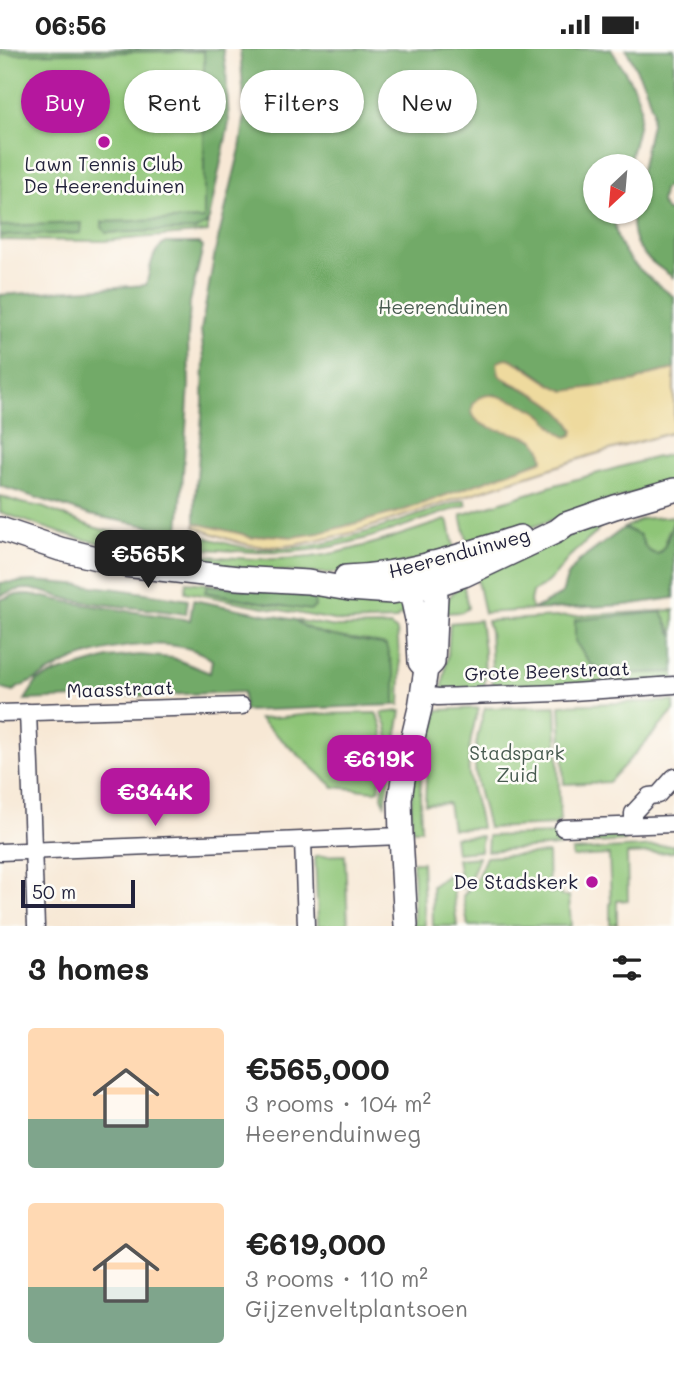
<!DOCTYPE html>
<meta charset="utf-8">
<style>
body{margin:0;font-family:Mali,sans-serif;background:#f6f6f6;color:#222;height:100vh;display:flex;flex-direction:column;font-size:26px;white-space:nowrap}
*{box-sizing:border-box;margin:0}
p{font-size:23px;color:#767676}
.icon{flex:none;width:38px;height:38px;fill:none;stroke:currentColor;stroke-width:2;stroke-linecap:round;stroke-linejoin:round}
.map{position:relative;height:877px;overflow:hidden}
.drawer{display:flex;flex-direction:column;background:#fff;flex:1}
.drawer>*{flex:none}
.top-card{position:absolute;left:21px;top:21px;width:634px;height:63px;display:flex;gap:14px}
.needle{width:46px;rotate:206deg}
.tools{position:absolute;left:583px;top:105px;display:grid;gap:14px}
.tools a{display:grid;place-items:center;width:70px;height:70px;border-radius:50%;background:#fff;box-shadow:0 2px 5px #0004;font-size:35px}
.scale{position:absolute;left:21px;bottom:18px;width:114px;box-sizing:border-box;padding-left:7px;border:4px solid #22223b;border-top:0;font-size:19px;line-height:24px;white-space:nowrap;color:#22223b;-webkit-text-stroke:5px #fdfcf7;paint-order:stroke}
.price{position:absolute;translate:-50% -60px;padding:0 16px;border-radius:14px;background:#b5179e;color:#fff;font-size:23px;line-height:46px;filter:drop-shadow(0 2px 4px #0008)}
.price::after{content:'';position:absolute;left:50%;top:42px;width:21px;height:16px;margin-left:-10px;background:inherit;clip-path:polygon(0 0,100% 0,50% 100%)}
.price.active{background:#222;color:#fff}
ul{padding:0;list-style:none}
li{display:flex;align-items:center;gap:21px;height:175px;padding:0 28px}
li span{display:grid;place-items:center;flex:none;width:196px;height:140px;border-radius:7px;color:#555}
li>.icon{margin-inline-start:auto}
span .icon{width:84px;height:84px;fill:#fffc;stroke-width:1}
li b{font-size:30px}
h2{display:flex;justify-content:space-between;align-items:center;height:84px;padding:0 28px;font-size:30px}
.chip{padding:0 24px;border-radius:32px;background:#fff;box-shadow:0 2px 5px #0004;font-size:24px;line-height:63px}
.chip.active{background:#b5179e;color:#fff}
.status{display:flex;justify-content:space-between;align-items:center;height:49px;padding:0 35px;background:#fff;direction:ltr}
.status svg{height:19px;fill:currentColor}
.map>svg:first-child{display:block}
</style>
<div class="status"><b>06:56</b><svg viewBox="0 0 49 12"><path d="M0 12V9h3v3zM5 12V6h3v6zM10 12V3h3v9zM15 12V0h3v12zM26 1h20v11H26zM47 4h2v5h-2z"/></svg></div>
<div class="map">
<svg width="674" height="877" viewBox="0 0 674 877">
<rect width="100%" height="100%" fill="#fdfcf7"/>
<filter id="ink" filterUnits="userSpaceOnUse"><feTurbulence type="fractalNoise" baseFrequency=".0143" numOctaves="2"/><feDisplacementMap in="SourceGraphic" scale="14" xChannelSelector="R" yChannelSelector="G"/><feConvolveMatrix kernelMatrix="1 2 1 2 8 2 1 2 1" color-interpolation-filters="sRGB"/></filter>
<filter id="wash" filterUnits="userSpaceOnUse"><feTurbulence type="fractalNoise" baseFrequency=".00686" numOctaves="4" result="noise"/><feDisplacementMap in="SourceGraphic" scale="28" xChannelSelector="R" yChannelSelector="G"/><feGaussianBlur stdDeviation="1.57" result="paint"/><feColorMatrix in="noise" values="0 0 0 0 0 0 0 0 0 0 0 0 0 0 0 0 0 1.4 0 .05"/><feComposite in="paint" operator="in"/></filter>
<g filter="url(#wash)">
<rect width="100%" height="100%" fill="#f7e8d5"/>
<g fill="#8ec577" stroke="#587459" stroke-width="2" fill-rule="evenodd">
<path d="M92 0H208V183L104 192 0 191V3Z"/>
<path d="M674 405V433L601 454 469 500 461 466 555 436 653 409Z"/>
<path d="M0 447 21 454 42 458 93 478 108 482 148 487 186 485 184 498C161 496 137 499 114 496 77 492 36 475 0 463Z"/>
<path d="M465 451 467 456 455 460C408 475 360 495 311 501 272 506 232 502 193 499L194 485C214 490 236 499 257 500 329 504 397 471 465 451Z"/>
<path d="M674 467C674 476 671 477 668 484 664 494 668 497 658 505 647 504 644 496 639 486L624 479 641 470Z"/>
<path d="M446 471 449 474 455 504 352 524H304L197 515 193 510 194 506C232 509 273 512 311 508 357 502 402 485 446 471Z"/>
<path d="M604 471 595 485 570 507 556 525 542 538 532 543 530 552 532 561 484 564 476 527Z"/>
<path d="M186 533 395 551 404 558 409 566 399 567 396 571 344 573 185 543ZM208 536 250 541 288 558 208 544Z"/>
<path d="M463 533 468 559 462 563 443 564C445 551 453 543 463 533Z"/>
<path d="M674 561V586L662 563 651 564 613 625 674 623V630L612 635 493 639 490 582 487 572Z"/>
<path d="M295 571 336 578 390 577 397 582 401 625 400 656H395V628L370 592C348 591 312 586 295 571Z"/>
<path d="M480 571 484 601 485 639 442 641 448 604 450 574Z"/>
<path d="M674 652V662L609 733 564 735 560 656Z"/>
<path d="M556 657 560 772 557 773V776L488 779C485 764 480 750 477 735 472 708 477 684 485 659Z"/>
<path d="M479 659C472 680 467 702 469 725 471 743 479 761 481 779L452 780 448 754 425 755 427 716 438 661Z"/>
<path d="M433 661 422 715 420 747 421 781H412L411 755 413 730 428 662Z"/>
<path d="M401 662 385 755 382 748 389 692 387 677 381 664Z"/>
<path d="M376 664C390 687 382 715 379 741L375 742 334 738 259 670 313 665Z"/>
<path d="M624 782 625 783V792L570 796 569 784 576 789 619 787Z"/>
<path d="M558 785 559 797 487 802 488 787Z"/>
<path d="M482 787 480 802 456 804 454 788Z"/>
<path d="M674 796V803L627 805 628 851 617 852V875H610V855L611 854 609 806 572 808V802Z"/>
<path d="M548 804 549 844H560L561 847H569L571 877H468L463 847 476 831 486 808Z"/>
<path d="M345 806 348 877H318L315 807Z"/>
<path d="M479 808 472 826 462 839 457 810Z"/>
<path d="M413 813H422L425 877H414Z"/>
<path d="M451 824 457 877H433L432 837Z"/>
</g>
<g fill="#72aa68" stroke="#4a6652" stroke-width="2">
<path d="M0 0H223L226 21 229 74 209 170 205 176 195 181 106 184 102 178V173L204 170V2L0 5Z"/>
<path d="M240 0H611C620 16 637 38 640 56 642 71 632 101 628 117H595V163H616C608 203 647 227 674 248V320L649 326 637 332 566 342 558 340 521 314 508 333C533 343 562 356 574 382L572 386 567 388 560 386 541 365 495 346 525 387 537 393 541 401 543 411 402 462 320 484 293 488 268 486 251 489 242 485 195 474V451L203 354 204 310 201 281 215 203 240 100 245 65Z"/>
<path d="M626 0H674V127L663 142 661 154 667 162 674 163V229C645 208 630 201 632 163H640L641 121 651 75 652 60 645 37Z"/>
<path d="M82 174 81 184 0 187V177Z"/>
<path d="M166 194H199L203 198 190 253 188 288 189 336 179 483 90 466 0 437V246L146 236C151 220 150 202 166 194Z"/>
<path d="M674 475V549L626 556 532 561 562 545 567 528 578 513 624 479 640 486C644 496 647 504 658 505 668 497 667 486 674 475Z"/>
<path d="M34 532C86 535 137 542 188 551L186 565C149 560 111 557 74 551 58 549 42 540 26 540 17 541 8 543 0 547V534Z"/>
<path d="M207 536 308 547 314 551 315 558 310 561 288 558 205 543Z"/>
<path d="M30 545 68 553 190 571 193 551 295 571C317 590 359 589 386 596L395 628V656L244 662 243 643 25 651 37 632 56 624 108 609 140 606 173 609 210 624 212 611C178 585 113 597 76 610 55 618 37 632 17 639L13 643 0 639V551L13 546Z"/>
<path d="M662 563 671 583 674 586V623L613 625 590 615 575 592V571Z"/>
</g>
<path fill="#eeda9e" stroke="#887e6c" stroke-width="2" d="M508 309C529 317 545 336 566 342L637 332 649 326 674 320V383L592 406 351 484C323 490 287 501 258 497 237 495 215 485 195 478V474L242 485 251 489 268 486 293 488 319 484 402 462 543 411C542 402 540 395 532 390 517 383 499 383 484 376 461 365 474 341 498 347 512 351 532 357 543 367 551 374 556 384 567 388L572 386 574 382C565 363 547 351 529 342 518 336 508 333 499 326L497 314 502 310Z"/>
</g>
<g filter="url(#ink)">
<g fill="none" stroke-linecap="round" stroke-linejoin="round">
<defs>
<g id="street">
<path d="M422 646 438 648 558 644 674 636"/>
<path d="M28 663 36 877"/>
<path d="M0 664 242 657"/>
<path d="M633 776V764L649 747 658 746 674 728"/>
<path d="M563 779 674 775"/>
<path d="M303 792 306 877"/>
<path d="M0 803 401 787"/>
</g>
<g id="secondary">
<path d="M0 480 60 500 125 516 238 529 308 533 349 540 392 543 435 536 464 526 557 482 566 475 615 458 674 441"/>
<path d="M346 528C406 526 463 506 520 488"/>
<path d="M408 529 418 575 420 613 424 617"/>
<path d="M406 877 401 787 400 750 403 730 420 659 426 620 433 613 436 547 431 514"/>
</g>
</defs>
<use href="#street" stroke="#424052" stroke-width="19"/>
<use href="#secondary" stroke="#424052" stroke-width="26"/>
<use href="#street" stroke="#fff" stroke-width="16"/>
<use href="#secondary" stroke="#fff" stroke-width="23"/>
</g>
</g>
<g fill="#b5179e" stroke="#fdfcf7" stroke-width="2.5">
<circle cx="104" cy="93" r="7"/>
<circle cx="592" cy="833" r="7"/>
</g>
<g text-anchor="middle" stroke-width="5" stroke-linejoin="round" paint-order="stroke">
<g font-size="19" fill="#22223b" stroke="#fdfcf7">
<text x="104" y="122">Lawn Tennis Club<tspan x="104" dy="22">De Heerenduinen</tspan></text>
<text x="578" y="840" text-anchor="end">De Stadskerk</text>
</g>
<g font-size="19" fill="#485b50" stroke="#fdfcf7">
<text x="443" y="265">Heerenduinen</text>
<text x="517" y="711">Stadspark<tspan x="517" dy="22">Zuid</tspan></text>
</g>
<g font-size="19" fill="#22223b" stroke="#fdfcf7">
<text transform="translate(459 504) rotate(-15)" y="7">Heerenduinweg</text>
<text transform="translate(547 622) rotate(-2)" y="7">Grote Beerstraat</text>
<text transform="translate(120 640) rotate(-2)" y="7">Maasstraat</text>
</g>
</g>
</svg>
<div class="tools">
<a><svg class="needle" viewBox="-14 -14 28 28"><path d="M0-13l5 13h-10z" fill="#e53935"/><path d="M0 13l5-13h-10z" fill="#767676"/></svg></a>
</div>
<div class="scale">50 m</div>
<b class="price active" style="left:148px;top:541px">€565K</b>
<b class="price" style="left:379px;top:746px">€619K</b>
<b class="price" style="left:155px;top:779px">€344K</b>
<div class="top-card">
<a class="chip active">Buy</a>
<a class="chip">Rent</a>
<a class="chip">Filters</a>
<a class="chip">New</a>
</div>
</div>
<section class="drawer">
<h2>3 homes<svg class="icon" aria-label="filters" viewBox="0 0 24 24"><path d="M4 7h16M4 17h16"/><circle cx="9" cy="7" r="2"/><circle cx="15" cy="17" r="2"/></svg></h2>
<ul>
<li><span style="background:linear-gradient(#ffd9b3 65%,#7fa58c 0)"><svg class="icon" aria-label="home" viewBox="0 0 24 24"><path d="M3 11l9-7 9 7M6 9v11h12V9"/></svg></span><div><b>€565,000</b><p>3 rooms · 104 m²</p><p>Heerenduinweg</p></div></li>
<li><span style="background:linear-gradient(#ffd9b3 60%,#7fa58c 0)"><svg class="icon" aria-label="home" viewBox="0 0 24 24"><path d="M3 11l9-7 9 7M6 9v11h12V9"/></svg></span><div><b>€619,000</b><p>3 rooms · 110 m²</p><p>Gijzenveltplantsoen</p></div></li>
</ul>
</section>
